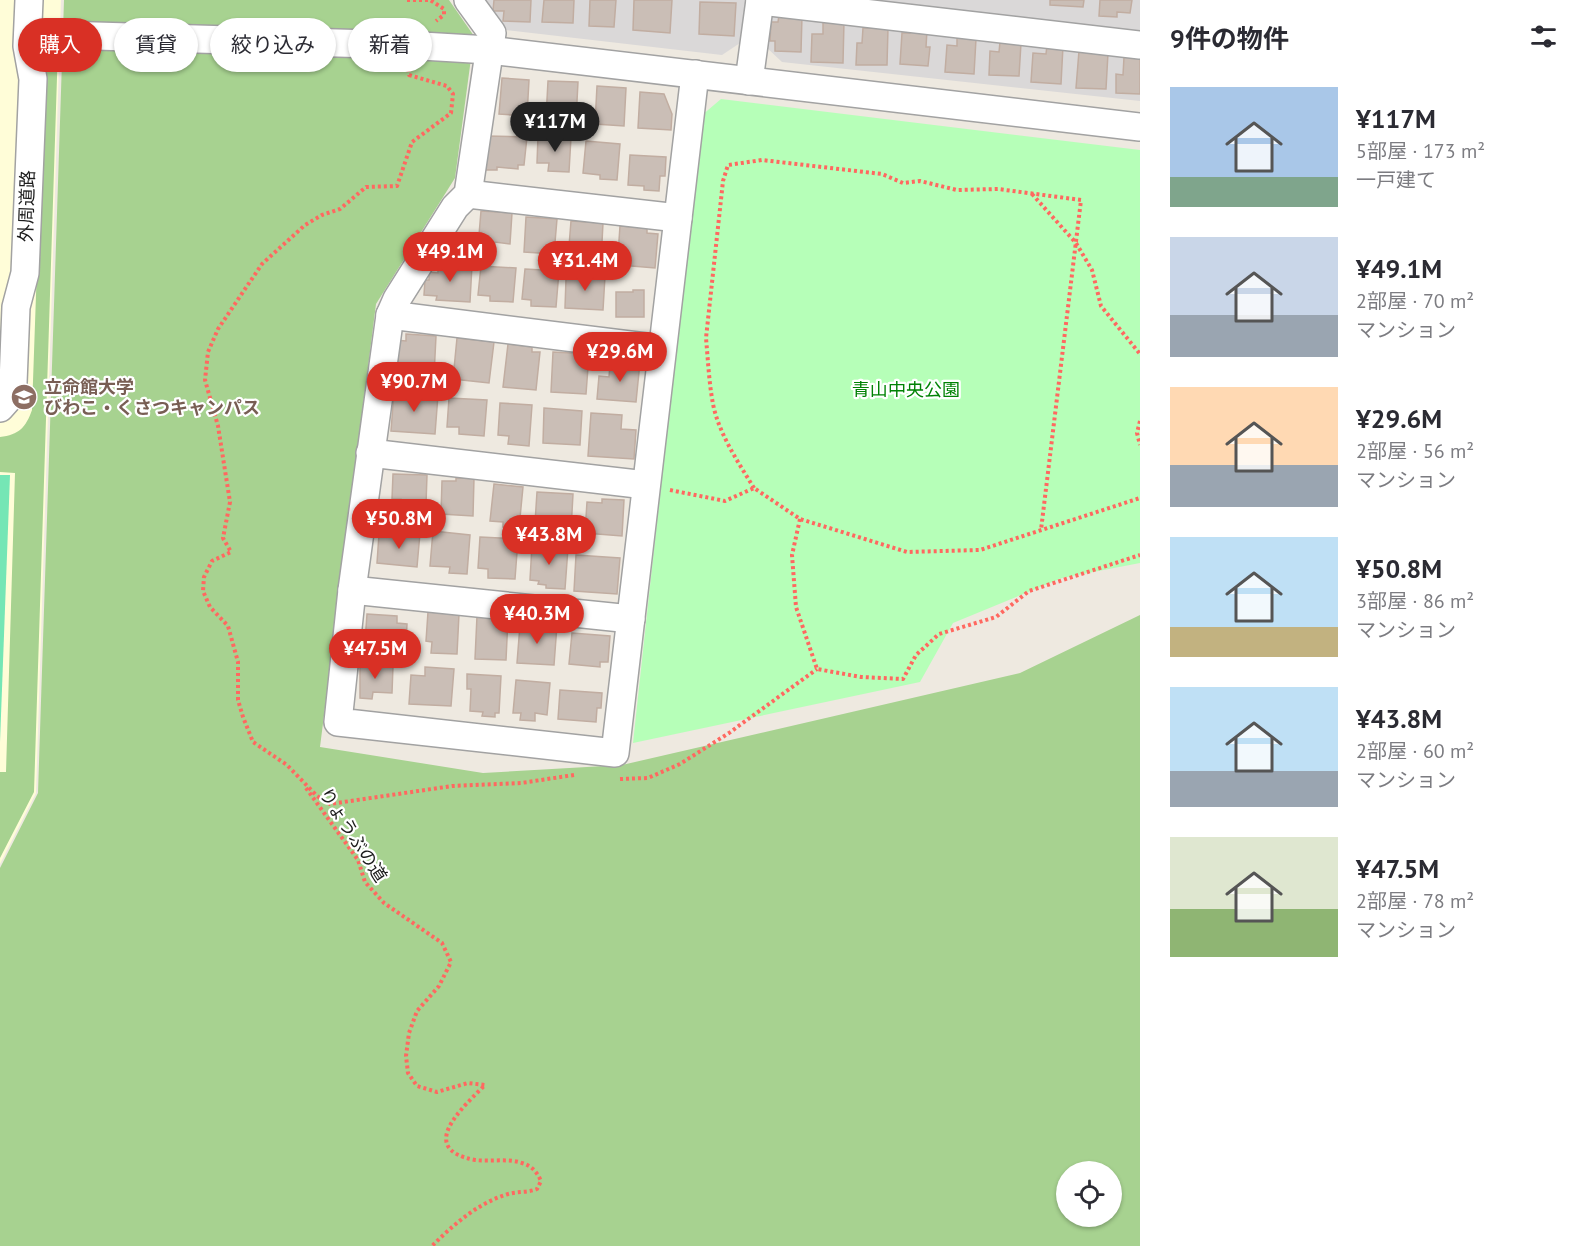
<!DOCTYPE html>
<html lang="ja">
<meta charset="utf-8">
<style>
body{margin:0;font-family:"PT Sans","Noto Sans JP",sans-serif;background:#f2f2f3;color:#2b2b33;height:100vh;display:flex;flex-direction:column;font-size:22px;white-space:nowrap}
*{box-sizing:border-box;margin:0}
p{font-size:20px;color:#7c7c81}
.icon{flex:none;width:33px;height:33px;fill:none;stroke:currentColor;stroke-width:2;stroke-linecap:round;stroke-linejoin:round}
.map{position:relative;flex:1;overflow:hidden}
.drawer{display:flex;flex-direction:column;background:#fff;width:450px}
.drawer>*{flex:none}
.guide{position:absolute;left:18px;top:18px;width:570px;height:54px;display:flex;gap:12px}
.fabs{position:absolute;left:1056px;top:1161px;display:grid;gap:12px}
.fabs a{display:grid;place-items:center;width:66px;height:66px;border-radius:50%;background:#fff;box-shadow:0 2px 4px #0004;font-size:30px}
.price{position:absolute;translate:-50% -51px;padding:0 14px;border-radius:21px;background:#d93025;color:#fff;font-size:20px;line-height:39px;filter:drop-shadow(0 2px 3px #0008)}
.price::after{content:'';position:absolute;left:50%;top:36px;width:18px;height:14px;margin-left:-9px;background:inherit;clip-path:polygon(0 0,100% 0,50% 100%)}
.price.current{background:#222;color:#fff}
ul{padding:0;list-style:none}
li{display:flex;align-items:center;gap:18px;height:150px;padding:0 30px}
li span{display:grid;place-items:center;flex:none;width:168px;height:120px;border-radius:0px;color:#555}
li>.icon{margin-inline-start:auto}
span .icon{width:72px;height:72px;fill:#fffc;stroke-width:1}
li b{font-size:26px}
h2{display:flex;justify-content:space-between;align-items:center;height:72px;padding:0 30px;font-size:26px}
.tag{padding:0 21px;border-radius:27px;background:#fff;box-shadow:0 2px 4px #0004;font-size:21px;line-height:54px}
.tag.current{background:#d93025;color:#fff}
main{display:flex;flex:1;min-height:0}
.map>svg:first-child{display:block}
</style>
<main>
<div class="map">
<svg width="1140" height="1246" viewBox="0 0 1140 1246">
<rect width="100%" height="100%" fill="#eee9e0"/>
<path fill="#dad8d8" d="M481 0H1140V101L782 62 765 46 740 43 722 55 505 30Z"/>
<path fill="#fffdd8" d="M0 0H61L36 793 0 864Z"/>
<g fill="#a7d290" fill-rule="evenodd">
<path d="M64 0H449L474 36 455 178 376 304 320 747 483 773 622 765 1020 673 1140 615V1246H0V868L38 793ZM1066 1172H1112V1216H1066Z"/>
<path d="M58 46 34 792 0 858V772H6L15 473 0 472V437C19 435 26 427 32 410L44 65 47 57Z"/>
</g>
<path fill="#b6ffb8" d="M721 99 1140 150V563L1062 578 953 623 920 682 633 743 701 116Z"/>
<path fill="#75e6b5" d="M0 475H10L0 742Z"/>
<g fill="#cabeb6" stroke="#c1ada1" stroke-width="1.5">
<path d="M494 0H531L530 22 503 21 504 11H493Z"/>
<path d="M544 0H574L573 23 542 22Z"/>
<path d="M590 0H616L614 27 589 26Z"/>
<path d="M634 0H672L670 33 633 30Z"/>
<path d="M1050 0H1084L1083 7 1050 5Z"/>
<path d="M1100 0H1132L1130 13 1117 12V17L1099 16Z"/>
<path d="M700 2 736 3 734 36 699 34Z"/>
<path d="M779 15 802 16 801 52 775 51V41H770L771 22H778Z"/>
<path d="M823 20 844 21 843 63 811 62 812 34H823Z"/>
<path d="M863 28H888L887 65H856L857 43H862Z"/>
<path d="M910 29 927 30 926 47H930L928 66 900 64 902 33H910Z"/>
<path d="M957 38 976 39 974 74 945 72 947 45 957 46Z"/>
<path d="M1000 42 1021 43 1019 76 989 75 990 51 999 52Z"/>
<path d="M1047 45 1063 46 1061 84 1031 82 1033 53 1046 54Z"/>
<path d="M1079 51 1108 53 1106 89 1076 88Z"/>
<path d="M1124 57 1140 58V94L1116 93V74L1123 75Z"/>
<path d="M502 78 529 80 527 116 499 114Z"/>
<path d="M548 81 578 82 576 120 546 118Z"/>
<path d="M597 86 626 88 624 126 595 124Z"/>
<path d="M640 92 664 94 672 114 671 130 638 128Z"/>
<path d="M487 136 527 137 524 165H518V169L497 167V170H483Z"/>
<path d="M538 136 571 137 569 172 548 171 549 163H537Z"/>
<path d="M586 141 620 144 617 180 600 179V175L583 173Z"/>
<path d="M630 155 666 157 665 176H660L659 191 644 190V186L628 185Z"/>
<path d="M481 211 512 213 510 244 495 242 494 246 485 245 486 236 479 235Z"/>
<path d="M526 217 557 219 554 254 524 252Z"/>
<path d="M571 221 603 223 601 261 568 259Z"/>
<path d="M620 226 647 228V233L658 234 655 268 620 265 621 255H618Z"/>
<path d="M438 263 472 265 470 302 436 300 437 296 424 295 425 280H429V272L438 273Z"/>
<path d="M481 266 516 268 513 302 490 301V296L478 295Z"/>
<path d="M525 269 559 271 556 307 531 306V300L522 299Z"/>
<path d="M571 275 605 276 603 310 565 308 566 279H571Z"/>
<path d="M633 290H644V317H616V292H633Z"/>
<path d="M406 334 436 336 434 376 393 374 395 340 406 341Z"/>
<path d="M457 338 494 342 489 383 453 379Z"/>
<path d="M508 344 532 347V352H540L536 390 503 387Z"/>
<path d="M553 352 589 354 586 394 551 392Z"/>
<path d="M624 360 640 362 636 402 597 399 599 376 609 377 610 364 624 365Z"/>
<path d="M394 392 438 395 435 434 391 431Z"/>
<path d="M449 398 487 400 484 436 459 434V427H447Z"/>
<path d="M500 403 532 405 529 446 508 444 509 436 498 435Z"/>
<path d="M544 408 582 411 580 445 543 443Z"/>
<path d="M591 413 622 415 621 429 636 430 634 459 588 456Z"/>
<path d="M393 474 427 475 426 504 401 503V499H392Z"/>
<path d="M456 478H474L473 516 441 514 442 481H456Z"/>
<path d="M494 484 523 487 519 528 503 527V522L490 521Z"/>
<path d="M537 492 573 494 571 530 554 528V524L535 523Z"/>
<path d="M602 499 624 500 622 536 585 533 587 502 602 503Z"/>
<path d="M433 531 470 535 467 574 449 573 450 567 430 566Z"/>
<path d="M407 532 420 533 417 567 377 563 379 534 406 537Z"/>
<path d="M480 537 518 539 515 579 488 578V569L478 568Z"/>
<path d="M532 545 568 548 565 589 546 588V585L538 584 539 581 530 580Z"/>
<path d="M576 555 620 558 617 594 574 591Z"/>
<path d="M428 612 459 614 457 654 431 653 432 642 426 641Z"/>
<path d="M367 614 397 616V623L407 624 406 645 365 642Z"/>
<path d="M477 616 508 618 506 660 475 659Z"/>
<path d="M544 624 557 625 554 665 517 663 520 625 544 627Z"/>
<path d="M572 633 610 636 608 662H600V667L569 664Z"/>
<path d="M360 664 393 666 392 693 373 692 372 699 360 698Z"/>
<path d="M425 667 454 669 451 706 409 704 411 675 425 676Z"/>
<path d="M467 674 501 676 499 713H495V717L482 716 483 712 470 711 471 689H467Z"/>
<path d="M516 680 550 683 547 715 535 713V721L520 720 521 713H513Z"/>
<path d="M560 690 602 693 601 708H597L596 722 558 719Z"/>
</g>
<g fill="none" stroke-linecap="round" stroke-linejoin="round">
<defs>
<g id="minor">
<path d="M468 0 492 33 468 194 455 207 397 299 390 315 352 590 338 722 615 753 695 74"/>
<path d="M760 1 1140 45"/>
<path d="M28 34 405 45 489 50 1140 127"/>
<path d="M749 81 760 0"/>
<path d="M468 194 678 218"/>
<path d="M390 315 662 349"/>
<path d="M0 408 8 399 13 383 16 307 25 273 33 79 27 46 29 0"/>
<path d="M370 453 646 485"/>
<path d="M352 590 631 619"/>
</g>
</defs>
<use href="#minor" stroke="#a2a2a2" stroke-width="30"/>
<g stroke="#ff6860" stroke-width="4" stroke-dasharray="3 3" stroke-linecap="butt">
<path d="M407 0H430L444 9V15L436 21"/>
<path d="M408 69 409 75 447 86 453 94 451 113 412 142 397 186 366 187 340 209 322 215 305 225 262 264 218 329 208 352 205 380 218 426 230 502 223 538 231 552 212 561 204 577 203 591 210 607 228 626 238 662V700L243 717 253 742 287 765 317 796 330 804 452 786 521 783 574 775"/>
<path d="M1032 194 1076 243 1092 270 1101 306 1140 354"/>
<path d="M1140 421 1137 433 1140 445"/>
<path d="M754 488C738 462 719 434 713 404 709 383 708 360 706 338L723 181 728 165 762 160 882 174 903 183 920 181 957 190 998 189 1081 200 1041 530"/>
<path d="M670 490 725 501 754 488 800 519 907 552 980 550 1140 498"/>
<path d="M800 519 792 555 796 607 817 669 861 677 903 679 916 655 939 634 996 617 1029 591 1140 555"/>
<path d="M620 779 648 778 680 764 729 733 817 669"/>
<path d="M306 788 358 860 365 882 384 903 442 943 451 962 439 986 417 1011 409 1033 406 1056 408 1073 417 1086 437 1092 468 1083 485 1085C462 1108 416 1149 475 1160 490 1162 508 1158 522 1163 532 1166 537 1172 541 1181L537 1189C527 1193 516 1191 505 1195 477 1204 453 1225 432 1246"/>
</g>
<use href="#minor" stroke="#fff" stroke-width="27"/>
</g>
<defs>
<symbol id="university-disc" viewBox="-11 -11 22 22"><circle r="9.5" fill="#8d6e63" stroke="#fff"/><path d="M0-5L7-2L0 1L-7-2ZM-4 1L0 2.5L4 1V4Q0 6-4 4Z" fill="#fff"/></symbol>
</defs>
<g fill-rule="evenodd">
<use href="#university-disc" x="9" y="382" width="30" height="30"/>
</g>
<g text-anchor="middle" stroke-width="4.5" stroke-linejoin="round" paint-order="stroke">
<g font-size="18" fill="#1b1b1b" stroke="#fff">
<text transform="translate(27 206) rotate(-88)" y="6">外周道路</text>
<text transform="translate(353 835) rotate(57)" y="6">りょうぶの道</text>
</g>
<g font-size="18" font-weight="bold" fill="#785e54" stroke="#fff" text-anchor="start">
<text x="44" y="393">立命館大学<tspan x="44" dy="21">びわこ・くさつキャンパス</tspan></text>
</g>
<g font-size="18" fill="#018205" stroke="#fff">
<text x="906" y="396">青山中央公園</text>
</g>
</g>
</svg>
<div class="fabs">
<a><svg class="icon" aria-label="locate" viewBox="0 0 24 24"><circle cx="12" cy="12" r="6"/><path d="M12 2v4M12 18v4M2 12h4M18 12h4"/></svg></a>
</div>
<b class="price current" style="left:555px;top:153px">¥117M</b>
<b class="price" style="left:450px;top:283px">¥49.1M</b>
<b class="price" style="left:585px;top:292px">¥31.4M</b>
<b class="price" style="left:620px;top:383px">¥29.6M</b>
<b class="price" style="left:414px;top:413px">¥90.7M</b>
<b class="price" style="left:399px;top:550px">¥50.8M</b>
<b class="price" style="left:549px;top:566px">¥43.8M</b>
<b class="price" style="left:537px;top:645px">¥40.3M</b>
<b class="price" style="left:375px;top:680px">¥47.5M</b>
<div class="guide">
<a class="tag current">購入</a>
<a class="tag">賃貸</a>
<a class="tag">絞り込み</a>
<a class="tag">新着</a>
</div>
</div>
<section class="drawer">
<h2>9件の物件<svg class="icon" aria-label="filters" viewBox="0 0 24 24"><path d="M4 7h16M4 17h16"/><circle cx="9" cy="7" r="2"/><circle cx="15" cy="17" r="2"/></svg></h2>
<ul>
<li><span style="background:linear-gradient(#a9c7e8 75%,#7fa58c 0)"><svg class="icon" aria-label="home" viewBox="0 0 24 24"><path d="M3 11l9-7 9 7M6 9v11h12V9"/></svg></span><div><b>¥117M</b><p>5部屋 · 173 m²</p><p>一戸建て</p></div></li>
<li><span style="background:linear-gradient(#c9d6e8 65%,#9aa5b1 0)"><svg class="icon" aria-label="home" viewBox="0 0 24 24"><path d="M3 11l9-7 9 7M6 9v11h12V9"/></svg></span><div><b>¥49.1M</b><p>2部屋 · 70 m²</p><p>マンション</p></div></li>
<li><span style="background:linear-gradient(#ffd9b3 65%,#9aa5b1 0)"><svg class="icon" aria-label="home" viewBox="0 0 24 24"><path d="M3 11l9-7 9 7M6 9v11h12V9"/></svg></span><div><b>¥29.6M</b><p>2部屋 · 56 m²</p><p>マンション</p></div></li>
<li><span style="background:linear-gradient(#bfe0f5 75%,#c2b280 0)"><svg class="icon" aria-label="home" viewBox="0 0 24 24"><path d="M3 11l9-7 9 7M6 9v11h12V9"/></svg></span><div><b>¥50.8M</b><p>3部屋 · 86 m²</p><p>マンション</p></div></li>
<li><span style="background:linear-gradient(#bfe0f5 70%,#9aa5b1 0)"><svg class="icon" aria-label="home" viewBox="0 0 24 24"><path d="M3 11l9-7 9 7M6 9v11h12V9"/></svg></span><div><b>¥43.8M</b><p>2部屋 · 60 m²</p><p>マンション</p></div></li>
<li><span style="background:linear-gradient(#dfe7d0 60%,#8fb573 0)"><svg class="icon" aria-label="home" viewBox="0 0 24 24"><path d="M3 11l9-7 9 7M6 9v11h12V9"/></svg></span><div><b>¥47.5M</b><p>2部屋 · 78 m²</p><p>マンション</p></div></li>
</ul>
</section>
</main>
